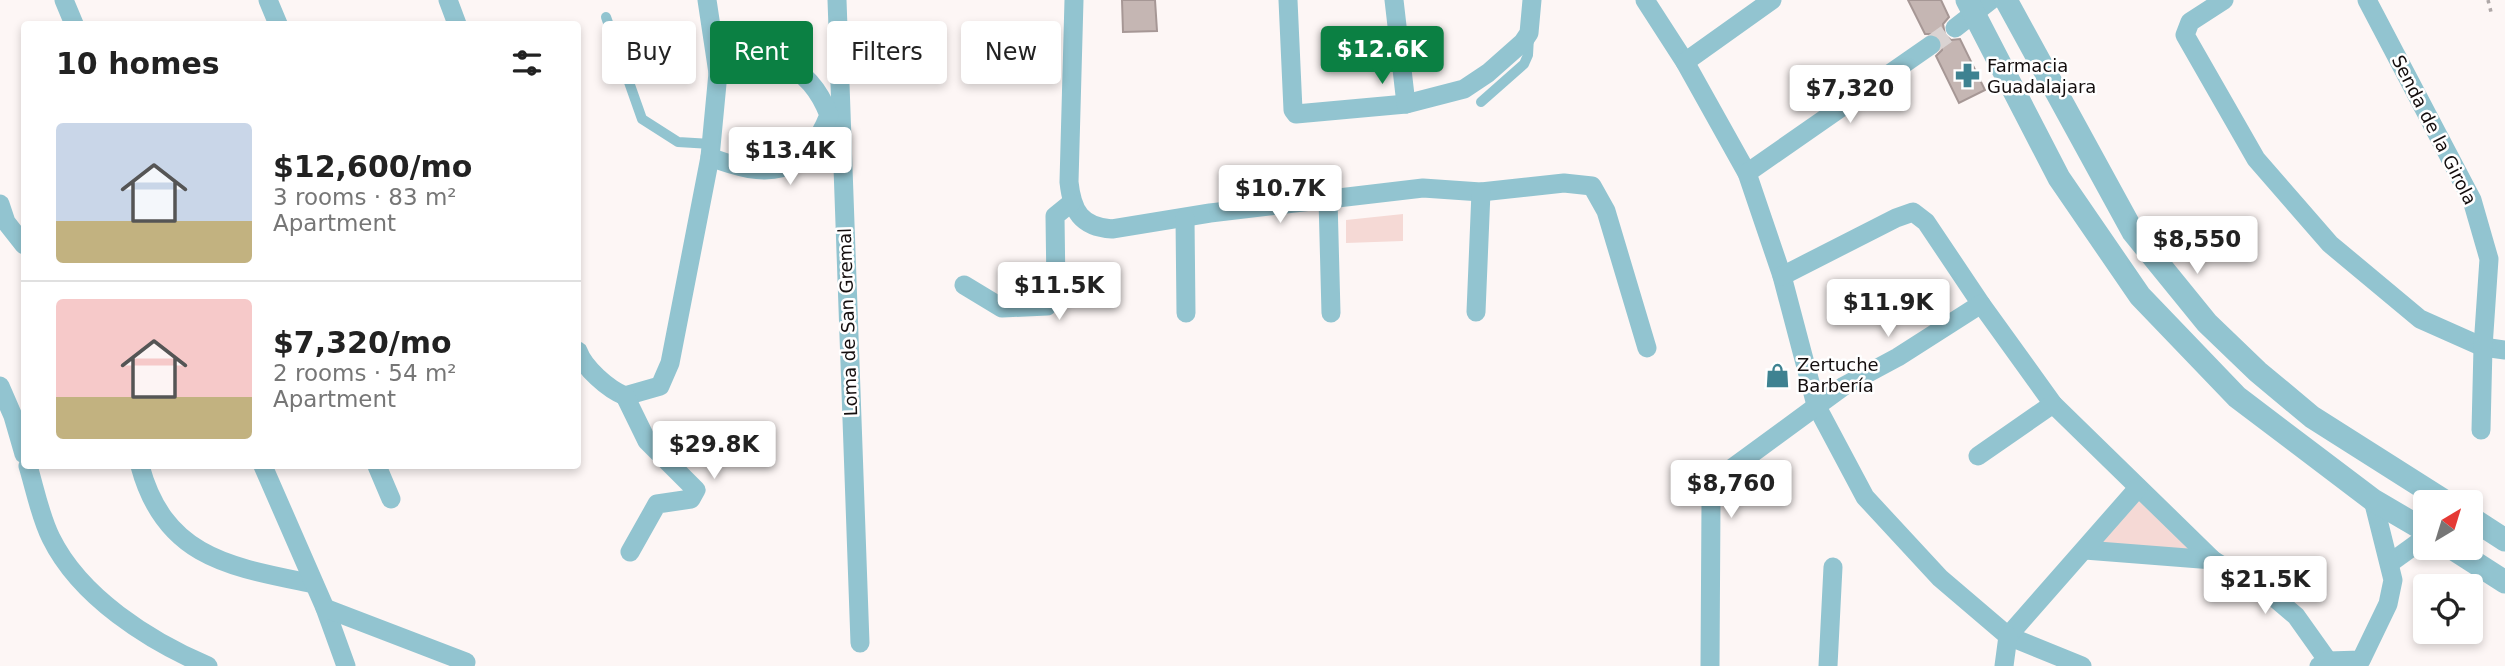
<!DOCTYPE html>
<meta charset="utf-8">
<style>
body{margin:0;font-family:"DejaVu Sans",sans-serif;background:#f6f6f6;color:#222;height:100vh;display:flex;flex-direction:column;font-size:26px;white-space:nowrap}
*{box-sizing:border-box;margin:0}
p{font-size:23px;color:#767676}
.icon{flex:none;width:38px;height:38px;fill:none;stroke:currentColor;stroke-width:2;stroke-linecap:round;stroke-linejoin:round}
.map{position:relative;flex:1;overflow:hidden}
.sheet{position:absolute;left:21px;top:21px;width:560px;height:448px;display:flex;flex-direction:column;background:#fff;border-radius:7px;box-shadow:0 4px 10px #0003}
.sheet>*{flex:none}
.hud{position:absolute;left:602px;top:21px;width:665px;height:63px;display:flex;gap:14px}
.needle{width:46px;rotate:38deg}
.buttons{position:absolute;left:2413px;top:490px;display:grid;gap:14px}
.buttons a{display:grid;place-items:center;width:70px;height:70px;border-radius:7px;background:#fff;box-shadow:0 4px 10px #0003;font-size:35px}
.price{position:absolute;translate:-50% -60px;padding:0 16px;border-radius:7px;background:#fff;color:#222;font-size:23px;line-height:46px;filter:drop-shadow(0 2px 4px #0008)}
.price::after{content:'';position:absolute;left:50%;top:42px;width:21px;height:16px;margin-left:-10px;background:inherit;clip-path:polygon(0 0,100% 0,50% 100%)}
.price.current{background:#0b8043;color:#fff}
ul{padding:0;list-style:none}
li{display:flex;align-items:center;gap:21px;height:175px;padding:0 35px}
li+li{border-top:2px solid #e0e0e0}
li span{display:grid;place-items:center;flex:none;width:196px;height:140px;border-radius:7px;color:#555}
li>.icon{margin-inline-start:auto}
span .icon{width:84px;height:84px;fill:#fffc;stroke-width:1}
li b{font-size:30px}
h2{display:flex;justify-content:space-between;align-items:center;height:84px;padding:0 35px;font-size:30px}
.tag{padding:0 24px;border-radius:7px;background:#fff;box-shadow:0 4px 10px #0003;font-size:24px;line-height:63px}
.tag.current{background:#0b8043;color:#fff}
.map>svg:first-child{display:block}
</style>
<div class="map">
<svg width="2505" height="666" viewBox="0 0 2505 666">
<rect width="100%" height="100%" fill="#fdf6f5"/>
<g fill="#f5d9d5">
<path d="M1403 214V241L1346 243V220Z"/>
<path d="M2138 488 2213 560 2085 550Z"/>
</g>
<g fill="#c5b6b3" stroke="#a69795" stroke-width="2">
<path d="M1122 0H1155L1157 31 1123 32Z"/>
<path d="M1908 0H1941L1949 17 1943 24 1945 35 1951 40 1960 39 1985 90 1959 103 1936 56 1942 50 1941 39 1936 34H1925Z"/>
</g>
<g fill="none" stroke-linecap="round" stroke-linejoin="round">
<path stroke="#dad3d2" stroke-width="19" stroke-dasharray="19 10" stroke-linecap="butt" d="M1931 45 1955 28"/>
<path stroke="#aea7a7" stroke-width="3.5" stroke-dasharray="3.5 5" stroke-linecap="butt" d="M2488 0 2491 12"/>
<g stroke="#92c4d0" stroke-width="10">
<path d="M606 17 642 119 678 142 711 144"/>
<path d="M1481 102 1524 64 1528 55 1529 37"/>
</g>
<g stroke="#92c4d0" stroke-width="19">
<path d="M64 0 74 24"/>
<path d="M268 0 278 24"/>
<path d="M448 0 457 24"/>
<path d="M837 0 860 643"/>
<path d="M1074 0 1069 182C1072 211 1081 227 1112 229L1210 213 1423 188 1481 192 1564 183 1592 186 1606 211 1647 348"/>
<path d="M1288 0 1293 110 1296 114 1406 104 1464 89 1488 73 1523 42 1529 33 1532 0"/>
<path d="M1394 0 1406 104"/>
<path d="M1645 0 1685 62 1747 173 1782 276 1816 405 1865 497 1940 578 2008 636 2082 666"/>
<path d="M2224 0 2190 22 2185 35 2256 159 2330 244 2420 319 2483 347 2505 350"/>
<path d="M2367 0 2472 200 2489 259 2483 347 2481 430"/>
<path d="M1955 28 1991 0"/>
<path d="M1685 62 1772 0"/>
<path d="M710 157C767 179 804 178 829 115 809 64 767 45 718 73"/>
<path d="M1747 173 1931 45"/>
<path d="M1328 199 1331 313"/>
<path d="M0 204 6 222 24 245"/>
<path d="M1185 218 1186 313"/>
<path d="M1782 276 1896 218 1913 212 1926 222 1981 304 2053 404 2213 560 2276 599 2296 616 2328 661"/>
<path d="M964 285 1002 308 1047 306 1056 289 1055 216 1071 203"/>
<path d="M1476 312 1481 192"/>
<path d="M578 351C584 368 608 389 625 396"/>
<path d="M0 386 13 416 24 454"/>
<path d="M625 396 660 386 670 363 710 157 718 73 707 0"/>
<path d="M625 396 647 441 696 490 691 499 657 504 630 552"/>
<path d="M1978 456 2053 404"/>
<path d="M28 466C35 489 40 516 51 538 80 597 149 641 208 666"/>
<path d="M140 466C165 559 232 567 314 584"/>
<path d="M263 466 325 608 346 666"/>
<path d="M377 466 391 499"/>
<path d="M2085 550 2213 560"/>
<path d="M2390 563 2426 537"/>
<path d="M325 608 466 662"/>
<path d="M2008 636 2138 488"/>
<path d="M1710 666 1711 502 1713 489 1720 477 1844 386 1898 357 1981 304"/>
<path d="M1828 666 1833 567"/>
<path d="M2004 666 2008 636"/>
<path d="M2319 666 2328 661 2361 660 2388 604 2393 580 2373 500"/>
</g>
<g stroke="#92c4d0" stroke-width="23">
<path d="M1967 0 2059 178 2140 296 2237 397 2373 500 2426 531"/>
<path d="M2006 0 2133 232 2207 323 2258 372 2312 417 2446 502"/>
<path d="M2471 518 2505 540"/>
<path d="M2452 548 2505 582"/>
</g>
</g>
<defs>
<symbol id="pharmacy-bare" viewBox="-9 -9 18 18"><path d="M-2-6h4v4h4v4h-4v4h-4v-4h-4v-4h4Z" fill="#3e8291" stroke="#fff" stroke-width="2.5" paint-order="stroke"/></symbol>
<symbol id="shop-bare" viewBox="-9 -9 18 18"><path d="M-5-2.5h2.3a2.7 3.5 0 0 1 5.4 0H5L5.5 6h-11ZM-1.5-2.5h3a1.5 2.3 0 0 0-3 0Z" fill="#3e8291" stroke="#fff" stroke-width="2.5" paint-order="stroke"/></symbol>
</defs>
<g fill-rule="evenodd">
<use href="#pharmacy-bare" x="1950" y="58" width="35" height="35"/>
<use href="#shop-bare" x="1760" y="358" width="35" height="35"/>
</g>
<g text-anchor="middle" stroke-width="5" stroke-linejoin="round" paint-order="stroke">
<g font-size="18" fill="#140e0e" stroke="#fff" text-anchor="start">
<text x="1987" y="72">Farmacia<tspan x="1987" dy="21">Guadalajara</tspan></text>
<text x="1797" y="371">Zertuche<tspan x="1797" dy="21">Barbería</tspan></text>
</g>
<g font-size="18" fill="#140e0e" stroke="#fff">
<text transform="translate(2434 130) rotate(63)" y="6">Senda de la Girola</text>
<text transform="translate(848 322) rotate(-92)" y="6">Loma de San Gremal</text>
</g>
</g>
</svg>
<div class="buttons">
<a><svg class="needle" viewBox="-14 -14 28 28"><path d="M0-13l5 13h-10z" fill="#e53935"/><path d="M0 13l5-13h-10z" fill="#767676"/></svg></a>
<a><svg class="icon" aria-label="locate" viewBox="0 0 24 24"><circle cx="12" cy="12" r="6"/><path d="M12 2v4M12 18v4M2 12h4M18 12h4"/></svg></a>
</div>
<b class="price current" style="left:1382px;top:86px">$12.6K</b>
<b class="price" style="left:1850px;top:125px">$7,320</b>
<b class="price" style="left:790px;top:187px">$13.4K</b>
<b class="price" style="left:1280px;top:225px">$10.7K</b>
<b class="price" style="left:2197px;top:276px">$8,550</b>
<b class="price" style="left:1059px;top:322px">$11.5K</b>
<b class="price" style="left:1888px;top:339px">$11.9K</b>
<b class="price" style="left:714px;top:481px">$29.8K</b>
<b class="price" style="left:1731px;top:520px">$8,760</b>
<b class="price" style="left:2265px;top:616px">$21.5K</b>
<div class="hud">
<a class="tag">Buy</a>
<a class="tag current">Rent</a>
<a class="tag">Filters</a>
<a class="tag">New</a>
</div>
<section class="sheet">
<h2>10 homes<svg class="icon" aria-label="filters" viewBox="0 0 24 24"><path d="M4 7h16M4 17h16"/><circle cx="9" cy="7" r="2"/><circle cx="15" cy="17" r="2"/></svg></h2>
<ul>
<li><span style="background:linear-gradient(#c9d6e8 70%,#c2b280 0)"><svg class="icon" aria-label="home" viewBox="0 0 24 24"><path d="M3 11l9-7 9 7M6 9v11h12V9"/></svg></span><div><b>$12,600/mo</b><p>3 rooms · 83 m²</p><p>Apartment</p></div></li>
<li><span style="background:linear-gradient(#f6c9c9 70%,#c2b280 0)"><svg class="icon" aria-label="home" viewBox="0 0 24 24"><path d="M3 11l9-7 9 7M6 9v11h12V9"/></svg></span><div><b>$7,320/mo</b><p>2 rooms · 54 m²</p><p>Apartment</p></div></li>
</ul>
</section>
</div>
